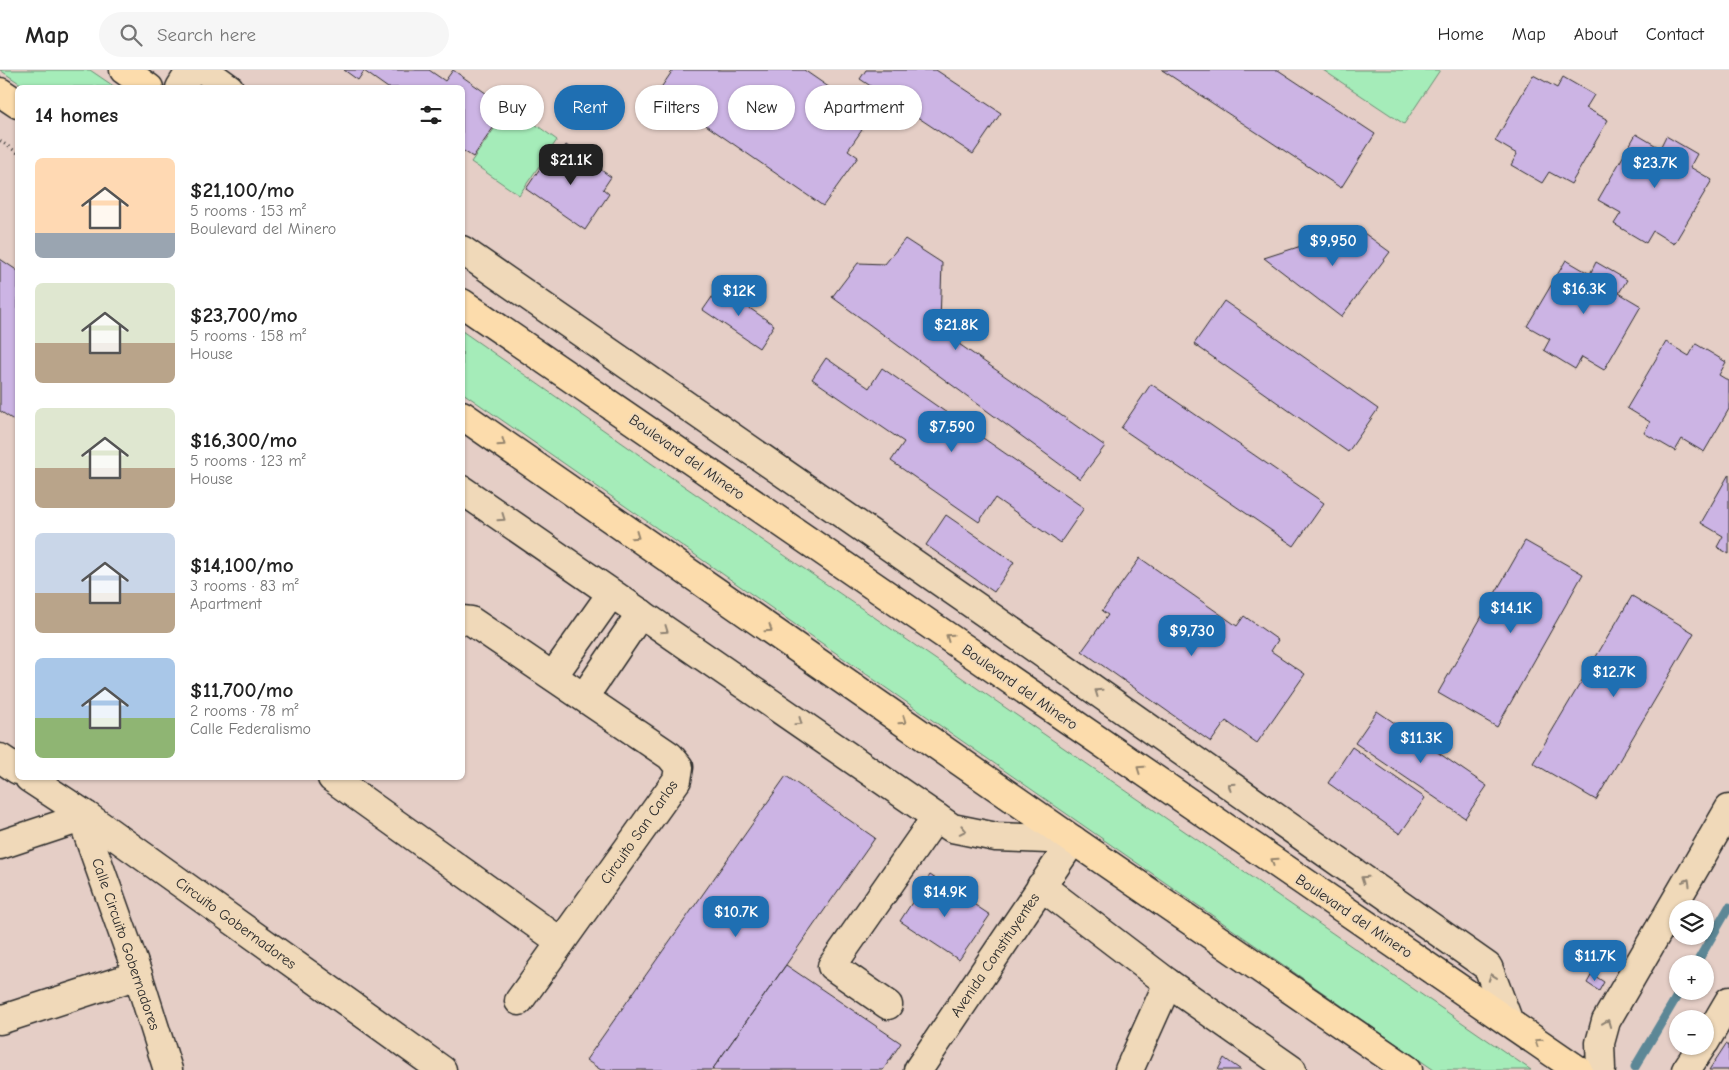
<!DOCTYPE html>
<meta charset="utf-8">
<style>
body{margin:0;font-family:"Comic Neue",sans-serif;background:#f6f6f6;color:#222;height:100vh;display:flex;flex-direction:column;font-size:19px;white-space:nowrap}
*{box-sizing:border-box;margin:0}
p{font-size:16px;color:#767676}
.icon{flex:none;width:28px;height:28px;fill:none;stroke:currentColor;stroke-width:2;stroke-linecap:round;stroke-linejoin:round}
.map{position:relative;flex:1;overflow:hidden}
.sheet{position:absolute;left:15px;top:15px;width:450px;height:695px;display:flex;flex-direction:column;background:#fff;border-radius:8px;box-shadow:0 1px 4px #0004}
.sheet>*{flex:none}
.banner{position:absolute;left:480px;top:15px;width:475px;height:45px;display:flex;gap:10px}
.controls{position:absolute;left:1669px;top:830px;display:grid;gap:10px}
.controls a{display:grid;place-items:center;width:45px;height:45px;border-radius:50%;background:#fff;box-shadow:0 1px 4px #0004;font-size:25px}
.price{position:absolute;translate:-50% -42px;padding:0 11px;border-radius:10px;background:#1f6fb2;color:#fff;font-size:16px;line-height:32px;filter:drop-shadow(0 1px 2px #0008)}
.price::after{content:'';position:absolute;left:50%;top:30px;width:15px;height:11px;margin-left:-8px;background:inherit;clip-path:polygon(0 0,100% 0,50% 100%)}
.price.active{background:#222;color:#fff}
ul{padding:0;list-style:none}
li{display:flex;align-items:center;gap:15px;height:125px;padding:0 20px}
li span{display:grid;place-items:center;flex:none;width:140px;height:100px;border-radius:8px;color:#555}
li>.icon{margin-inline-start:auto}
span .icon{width:60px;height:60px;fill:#fffc;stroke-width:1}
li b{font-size:21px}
h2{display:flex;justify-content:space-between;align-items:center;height:60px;padding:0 20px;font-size:21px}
.chip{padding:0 18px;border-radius:22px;background:#fff;box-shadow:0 1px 4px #0004;font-size:18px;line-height:45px}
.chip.active{background:#1f6fb2;color:#fff}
header{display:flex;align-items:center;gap:30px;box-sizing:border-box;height:70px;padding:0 25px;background:#fff;border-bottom:1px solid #e0e0e0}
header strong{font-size:24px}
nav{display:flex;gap:28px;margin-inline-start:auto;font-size:18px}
.search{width:350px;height:45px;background:#f6f6f6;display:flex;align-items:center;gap:12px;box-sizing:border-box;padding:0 18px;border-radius:28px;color:#767676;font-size:19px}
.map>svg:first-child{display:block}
</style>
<header>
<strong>Map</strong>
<div class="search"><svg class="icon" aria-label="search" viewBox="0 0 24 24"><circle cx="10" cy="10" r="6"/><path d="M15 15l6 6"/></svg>Search here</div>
<nav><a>Home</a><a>Map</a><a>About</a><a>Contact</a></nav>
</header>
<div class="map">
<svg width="1729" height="1000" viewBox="0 0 1729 1000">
<rect width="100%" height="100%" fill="#e5cec6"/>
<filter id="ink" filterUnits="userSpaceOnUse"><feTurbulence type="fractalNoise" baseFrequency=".02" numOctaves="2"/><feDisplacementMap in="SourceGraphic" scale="10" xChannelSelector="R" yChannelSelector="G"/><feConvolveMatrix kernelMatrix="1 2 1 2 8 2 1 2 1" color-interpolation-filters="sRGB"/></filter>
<g filter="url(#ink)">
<g fill="#a5ecb9" stroke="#688c72">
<path d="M0 0H90L115 17H25Z"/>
<path d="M1323 0H1440L1404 54Z"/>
<path d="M510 36 557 70 519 125 471 92Z"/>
<path d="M462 261 668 405 1531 1000H1434L463 323Z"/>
</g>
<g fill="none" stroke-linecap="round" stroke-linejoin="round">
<g stroke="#5c8796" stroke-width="9">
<path d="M1696 894 1729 837"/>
<path d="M1635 997 1680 921"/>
</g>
</g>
<g fill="#ccb4e4" stroke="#2b2b2b">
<path d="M344 0H429L445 11 453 0 500 33 493 44 500 48 473 87 462 80V18H388L364 1 358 10Z"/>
<path d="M673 0H804L833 20 824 33 862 60 848 80 858 87 823 136 658 22Z"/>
<path d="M866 0H936L1001 43 973 84 860 9Z"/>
<path d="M1162 0H1278L1375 64 1341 118Z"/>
<path d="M1533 5 1557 18 1563 7 1594 25 1586 38 1608 50 1571 114 1549 102 1542 113 1511 95 1517 84 1495 71Z"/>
<path d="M1636 64 1660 78 1666 66 1697 84 1690 97 1712 110 1674 174 1653 161 1646 173 1614 154 1621 143 1598 130Z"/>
<path d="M566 75 611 107 603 119 609 124 585 160 526 119 551 82 558 87Z"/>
<path d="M1357 158 1390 182 1341 247 1264 188Z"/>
<path d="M905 169 942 193 940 252 963 269 959 274 1105 376 1080 409 832 227 858 193 885 194Z"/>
<path d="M0 189 18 201V353L0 341Z"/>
<path d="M1566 190 1590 204 1596 192 1627 210 1619 223 1641 236 1604 300 1582 287 1575 299 1544 280 1550 269 1527 256Z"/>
<path d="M719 217 774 255 759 278 703 240Z"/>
<path d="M1224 231 1378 339 1348 382 1194 274Z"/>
<path d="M1666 272 1689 286 1696 274 1726 292 1719 305 1729 311V339L1704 382 1682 369 1675 381 1644 363 1650 352 1627 338Z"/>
<path d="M826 288 869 318 882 298 1084 438 1060 473 995 428 979 452 891 391 904 372 812 309Z"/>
<path d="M1151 314 1324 433 1294 476 1121 358Z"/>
<path d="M1729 404V484L1717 477 1723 466 1701 453Z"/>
<path d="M946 445 1014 492 994 522 926 475Z"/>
<path d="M1525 471 1583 504 1497 657 1438 623Z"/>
<path d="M1140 488 1237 556 1244 546 1278 570 1271 581 1305 604 1257 673 1226 651 1211 672 1082 581 1108 545 1102 541Z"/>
<path d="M1632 526 1694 563 1596 730 1533 693Z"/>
<path d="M1377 641 1487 716 1465 748 1355 673Z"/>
<path d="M1352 677 1425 728 1400 764 1328 713Z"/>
<path d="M786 706 875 768 712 1000H601L586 990Z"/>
<path d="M930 805 990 845 959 890 900 851Z"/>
<path d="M786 895 901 973 883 1000H712Z"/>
<path d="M1592 904 1604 912 1599 921 1587 913Z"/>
<path d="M1726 974 1729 976V1000H1709Z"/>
<path d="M1224 988 1241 1000H1218Z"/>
</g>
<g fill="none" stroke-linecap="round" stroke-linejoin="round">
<defs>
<g id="minor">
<path d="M204 0 229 18"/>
<path d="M180 18 191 0"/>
<path d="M462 180 994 549 1488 897 1509 952"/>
<path d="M462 420 952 758 996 767 1073 770"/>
<path d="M462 550 471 551 670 686 679 697 677 710 519 931"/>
<path d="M553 606 611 524"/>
<path d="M584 627 641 543"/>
<path d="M0 688 18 700"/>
<path d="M29 708 87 746 442 1000"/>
<path d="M332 708 561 872"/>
<path d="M82 748 138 905 168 1000"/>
<path d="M0 775 87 746"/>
<path d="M1041 816 1168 913 1292 1000"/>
<path d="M888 935 832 896 936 747"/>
<path d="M0 950 138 905"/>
<path d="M1705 972 1729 931"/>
<path d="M918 1000 1073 770"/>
<path d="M1129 1000 1168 913"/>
<path d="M1601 1000 1600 973 1606 951 1729 739"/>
<path d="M1686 1000 1702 976"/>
</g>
<g id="major">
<path d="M124 0 149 18"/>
<path d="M0 22 18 34"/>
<path d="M462 233 1578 1000"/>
<path d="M462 345 1073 770 1408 1000"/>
</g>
</defs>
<use href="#minor" stroke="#2b2b2b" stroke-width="31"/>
<use href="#major" stroke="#2b2b2b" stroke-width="31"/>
<path stroke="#2b2b2b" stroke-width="3" stroke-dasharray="1 4" stroke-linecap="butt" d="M0 71 18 83"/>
<use href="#minor" stroke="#f0d9b9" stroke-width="28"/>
<use href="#major" stroke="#fcdcac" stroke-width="28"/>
</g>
<defs><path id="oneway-chevron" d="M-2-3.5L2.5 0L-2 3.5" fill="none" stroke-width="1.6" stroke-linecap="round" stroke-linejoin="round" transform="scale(1.25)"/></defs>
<g stroke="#94846c">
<use href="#oneway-chevron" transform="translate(502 373) rotate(35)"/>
<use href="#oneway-chevron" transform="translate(636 466) rotate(35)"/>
<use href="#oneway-chevron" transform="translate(769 559) rotate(35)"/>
<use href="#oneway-chevron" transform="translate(949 567) rotate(-145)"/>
<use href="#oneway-chevron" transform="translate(903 651) rotate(35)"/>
<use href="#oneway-chevron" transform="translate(1140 699) rotate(-145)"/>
<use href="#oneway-chevron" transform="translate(1274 791) rotate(-145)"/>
<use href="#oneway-chevron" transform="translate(1538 972) rotate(-146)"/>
</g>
<g stroke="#8e8272">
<use href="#oneway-chevron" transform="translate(502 448) rotate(35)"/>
<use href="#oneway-chevron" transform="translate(665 560) rotate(35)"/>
<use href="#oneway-chevron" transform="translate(1098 622) rotate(-145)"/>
<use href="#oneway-chevron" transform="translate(799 652) rotate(35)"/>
<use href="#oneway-chevron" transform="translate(1231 716) rotate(-145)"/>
<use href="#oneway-chevron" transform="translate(963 760) rotate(11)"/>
<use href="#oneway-chevron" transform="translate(1364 809) rotate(-145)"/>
<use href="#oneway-chevron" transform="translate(1687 812) rotate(-60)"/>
<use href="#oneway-chevron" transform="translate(1492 907) rotate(-110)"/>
<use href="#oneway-chevron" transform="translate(1607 953) rotate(-68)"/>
</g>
</g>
<g text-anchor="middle" stroke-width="4" stroke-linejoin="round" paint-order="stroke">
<g font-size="15" fill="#2b2b2b" stroke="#f0d9b9">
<text transform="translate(687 387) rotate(35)" y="5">Boulevard del Minero</text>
<text transform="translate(1020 617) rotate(35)" y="5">Boulevard del Minero</text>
<text transform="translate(639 762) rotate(-55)" y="5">Circuito San Carlos</text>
<text transform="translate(1354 846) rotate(34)" y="5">Boulevard del Minero</text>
<text transform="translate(236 853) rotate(36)" y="5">Circuito Gobernadores</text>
<text transform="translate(126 874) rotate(71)" y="5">Calle Circuito Gobernadores</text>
<text transform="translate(995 885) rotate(-56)" y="5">Avenida Constituyentes</text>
</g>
</g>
</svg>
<div class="controls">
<a><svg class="icon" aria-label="layers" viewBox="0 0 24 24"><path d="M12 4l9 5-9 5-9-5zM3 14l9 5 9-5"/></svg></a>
<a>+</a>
<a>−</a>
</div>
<b class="price active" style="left:571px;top:116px">$21.1K</b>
<b class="price" style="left:1655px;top:119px">$23.7K</b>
<b class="price" style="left:1333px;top:197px">$9,950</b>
<b class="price" style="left:1584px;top:245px">$16.3K</b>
<b class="price" style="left:739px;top:247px">$12K</b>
<b class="price" style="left:956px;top:281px">$21.8K</b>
<b class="price" style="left:952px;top:383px">$7,590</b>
<b class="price" style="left:1511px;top:564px">$14.1K</b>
<b class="price" style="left:1192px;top:587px">$9,730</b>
<b class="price" style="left:1614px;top:628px">$12.7K</b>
<b class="price" style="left:1421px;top:694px">$11.3K</b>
<b class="price" style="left:945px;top:848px">$14.9K</b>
<b class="price" style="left:736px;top:868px">$10.7K</b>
<b class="price" style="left:1595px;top:912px">$11.7K</b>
<div class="banner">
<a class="chip">Buy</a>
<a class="chip active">Rent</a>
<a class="chip">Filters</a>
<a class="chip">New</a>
<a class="chip">Apartment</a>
</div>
<section class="sheet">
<h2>14 homes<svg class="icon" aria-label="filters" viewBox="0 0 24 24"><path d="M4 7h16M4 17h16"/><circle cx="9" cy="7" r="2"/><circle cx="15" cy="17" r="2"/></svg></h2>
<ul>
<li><span style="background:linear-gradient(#ffd9b3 75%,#9aa5b1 0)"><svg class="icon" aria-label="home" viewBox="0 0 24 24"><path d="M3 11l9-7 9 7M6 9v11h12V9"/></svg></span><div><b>$21,100/mo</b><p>5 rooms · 153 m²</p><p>Boulevard del Minero</p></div></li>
<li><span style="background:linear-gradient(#dfe7d0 60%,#b9a48a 0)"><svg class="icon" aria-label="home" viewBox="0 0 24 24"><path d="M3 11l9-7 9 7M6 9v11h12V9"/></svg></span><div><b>$23,700/mo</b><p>5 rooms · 158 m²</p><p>House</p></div></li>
<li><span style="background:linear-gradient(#dfe7d0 60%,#b9a48a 0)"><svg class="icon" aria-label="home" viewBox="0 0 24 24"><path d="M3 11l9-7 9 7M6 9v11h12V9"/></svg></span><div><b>$16,300/mo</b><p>5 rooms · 123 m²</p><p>House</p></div></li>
<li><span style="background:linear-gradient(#c9d6e8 60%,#b9a48a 0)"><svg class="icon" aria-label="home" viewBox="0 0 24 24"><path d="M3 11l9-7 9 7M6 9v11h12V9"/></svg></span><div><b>$14,100/mo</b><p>3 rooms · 83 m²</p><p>Apartment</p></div></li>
<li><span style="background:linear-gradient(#a9c7e8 60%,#8fb573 0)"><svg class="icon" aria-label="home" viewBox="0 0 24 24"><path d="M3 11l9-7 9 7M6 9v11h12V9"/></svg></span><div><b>$11,700/mo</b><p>2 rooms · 78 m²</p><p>Calle Federalismo</p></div></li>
</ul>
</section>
</div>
